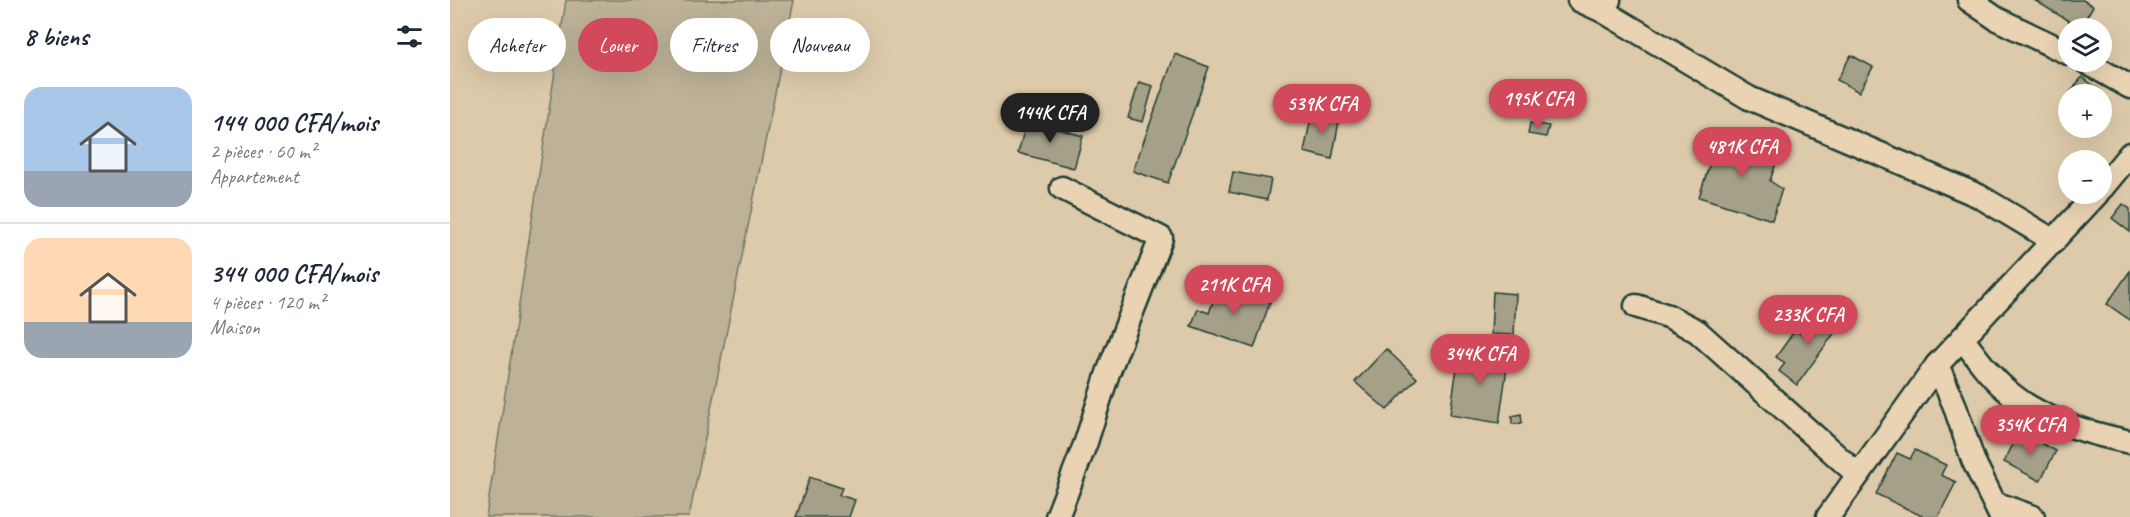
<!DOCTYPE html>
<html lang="fr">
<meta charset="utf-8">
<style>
body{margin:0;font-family:Caveat,sans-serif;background:#f2f2f3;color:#1f2937;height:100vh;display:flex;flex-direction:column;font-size:22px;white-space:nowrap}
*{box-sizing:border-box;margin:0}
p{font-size:20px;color:#747a83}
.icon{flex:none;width:33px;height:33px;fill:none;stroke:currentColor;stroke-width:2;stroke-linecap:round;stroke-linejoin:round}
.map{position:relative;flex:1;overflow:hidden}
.sheet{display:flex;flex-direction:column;background:#fff;width:450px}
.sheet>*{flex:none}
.guide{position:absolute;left:18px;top:18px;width:570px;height:54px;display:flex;gap:12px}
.controls{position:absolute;left:1608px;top:18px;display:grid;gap:12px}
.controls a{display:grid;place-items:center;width:54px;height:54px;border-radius:50%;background:#fff;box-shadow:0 6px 24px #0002;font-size:30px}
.price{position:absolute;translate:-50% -51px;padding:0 14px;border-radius:21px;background:#d1495b;color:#fff;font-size:20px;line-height:39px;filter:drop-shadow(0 2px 3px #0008)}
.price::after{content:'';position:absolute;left:50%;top:36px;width:18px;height:14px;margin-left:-9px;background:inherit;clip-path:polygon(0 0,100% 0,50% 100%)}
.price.active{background:#222;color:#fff}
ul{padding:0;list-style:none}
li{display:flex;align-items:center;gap:18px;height:150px;padding:0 24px}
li+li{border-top:2px solid #e0e1e3}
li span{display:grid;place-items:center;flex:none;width:168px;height:120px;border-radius:18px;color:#555}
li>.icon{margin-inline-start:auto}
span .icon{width:72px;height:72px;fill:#fffc;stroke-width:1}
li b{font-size:26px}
h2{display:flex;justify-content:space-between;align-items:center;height:72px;padding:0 24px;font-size:26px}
.pill{padding:0 21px;border-radius:27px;background:#fff;box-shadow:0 6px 24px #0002;font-size:21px;line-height:54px}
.pill.active{background:#d1495b;color:#fff}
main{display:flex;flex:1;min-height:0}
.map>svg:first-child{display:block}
</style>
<main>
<section class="sheet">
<h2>8 biens<svg class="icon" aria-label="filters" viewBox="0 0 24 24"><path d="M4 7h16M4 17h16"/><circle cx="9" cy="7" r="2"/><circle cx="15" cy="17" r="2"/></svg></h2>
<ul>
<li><span style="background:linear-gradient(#a9c7e8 70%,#9aa5b1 0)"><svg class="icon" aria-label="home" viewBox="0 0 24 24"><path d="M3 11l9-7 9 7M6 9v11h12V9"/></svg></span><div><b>144 000 CFA/mois</b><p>2 pièces · 60 m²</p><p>Appartement</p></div></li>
<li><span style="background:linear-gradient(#ffd9b3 70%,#9aa5b1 0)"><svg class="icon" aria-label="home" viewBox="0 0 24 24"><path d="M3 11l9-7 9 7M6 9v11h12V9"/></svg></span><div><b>344 000 CFA/mois</b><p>4 pièces · 120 m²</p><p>Maison</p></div></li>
</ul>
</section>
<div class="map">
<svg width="1680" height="517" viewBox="0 0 1680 517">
<rect width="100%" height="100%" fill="#ddcaaa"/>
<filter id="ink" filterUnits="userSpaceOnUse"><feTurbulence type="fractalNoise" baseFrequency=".0167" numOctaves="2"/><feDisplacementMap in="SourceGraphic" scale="12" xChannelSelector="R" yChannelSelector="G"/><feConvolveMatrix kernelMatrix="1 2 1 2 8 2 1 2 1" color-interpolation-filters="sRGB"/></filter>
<g filter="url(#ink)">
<path fill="#bdb297" stroke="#6e7866" stroke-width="1.5" d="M116 0H344L239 517H36Z"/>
<g fill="#a5a188" stroke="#1f3d34" stroke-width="1.5">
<path d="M1584 0H1633L1643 6 1630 28Z"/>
<path d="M725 54 759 67 718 183 683 171Z"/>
<path d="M1401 55 1423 67 1409 92 1387 80Z"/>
<path d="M1632 77 1650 90 1647 94H1619Z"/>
<path d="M689 82 703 86 693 122 678 118Z"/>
<path d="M862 112 890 116 882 159 854 152Z"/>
<path d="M577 120 633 136 624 168 568 153Z"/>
<path d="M1080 123 1099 126 1096 137 1078 134Z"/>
<path d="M1269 135 1329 154 1320 181 1332 189 1322 220 1249 197Z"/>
<path d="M783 172 821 179 817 200 779 192Z"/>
<path d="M1673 204 1680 209V232L1662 218Z"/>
<path d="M1680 271V320L1657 304Z"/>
<path d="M769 284 820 302 804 348 741 326 748 309 759 313Z"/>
<path d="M1043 292 1066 294 1064 335 1041 334Z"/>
<path d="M1374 307 1393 321 1347 385 1329 371 1335 363 1326 357 1345 330 1353 335Z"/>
<path d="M1010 347 1059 354 1049 423 1000 415Z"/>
<path d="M936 349 967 378 937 410 905 382Z"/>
<path d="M1071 414 1072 423 1062 424V416Z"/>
<path d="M1570 431 1606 451 1590 481 1554 462Z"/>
<path d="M1465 450 1496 465 1491 475 1506 482 1488 517H1474L1426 494 1447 453 1460 459Z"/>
<path d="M360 477 392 488 389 495 405 500 399 517H346Z"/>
</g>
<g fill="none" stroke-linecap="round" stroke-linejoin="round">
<defs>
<g id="street">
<path d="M1129 0 1153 11"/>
<path d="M1159 0 1153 11 1299 98 1529 196 1604 241"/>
<path d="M1519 0 1547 19 1618 53"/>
<path d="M1636 62 1680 87"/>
<path d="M1652 188 1680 154"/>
<path d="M1186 306 1218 316 1247 331 1407 474"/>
<path d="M1512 338C1527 358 1541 378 1561 394 1592 420 1641 434 1680 442"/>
<path d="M1487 365 1504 404 1523 460 1551 517"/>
<path d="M1547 504 1583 517"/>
<path d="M607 517 636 442 658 373 711 238 612 188"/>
<path d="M1378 517 1487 365 1647 194"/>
</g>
</defs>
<use href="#street" stroke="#1f3d34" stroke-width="27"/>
<use href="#street" stroke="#e9d3b2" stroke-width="22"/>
</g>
</g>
</svg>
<div class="controls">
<a><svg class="icon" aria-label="layers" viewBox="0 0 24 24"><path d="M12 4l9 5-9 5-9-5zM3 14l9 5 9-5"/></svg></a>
<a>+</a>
<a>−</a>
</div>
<b class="price" style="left:1088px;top:130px">195K CFA</b>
<b class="price" style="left:872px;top:135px">539K CFA</b>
<b class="price active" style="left:600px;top:144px">144K CFA</b>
<b class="price" style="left:1292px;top:178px">481K CFA</b>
<b class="price" style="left:784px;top:316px">211K CFA</b>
<b class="price" style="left:1358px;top:346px">233K CFA</b>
<b class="price" style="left:1030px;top:385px">344K CFA</b>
<b class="price" style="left:1580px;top:456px">354K CFA</b>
<div class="guide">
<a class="pill">Acheter</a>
<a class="pill active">Louer</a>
<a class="pill">Filtres</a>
<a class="pill">Nouveau</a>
</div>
</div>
</main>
